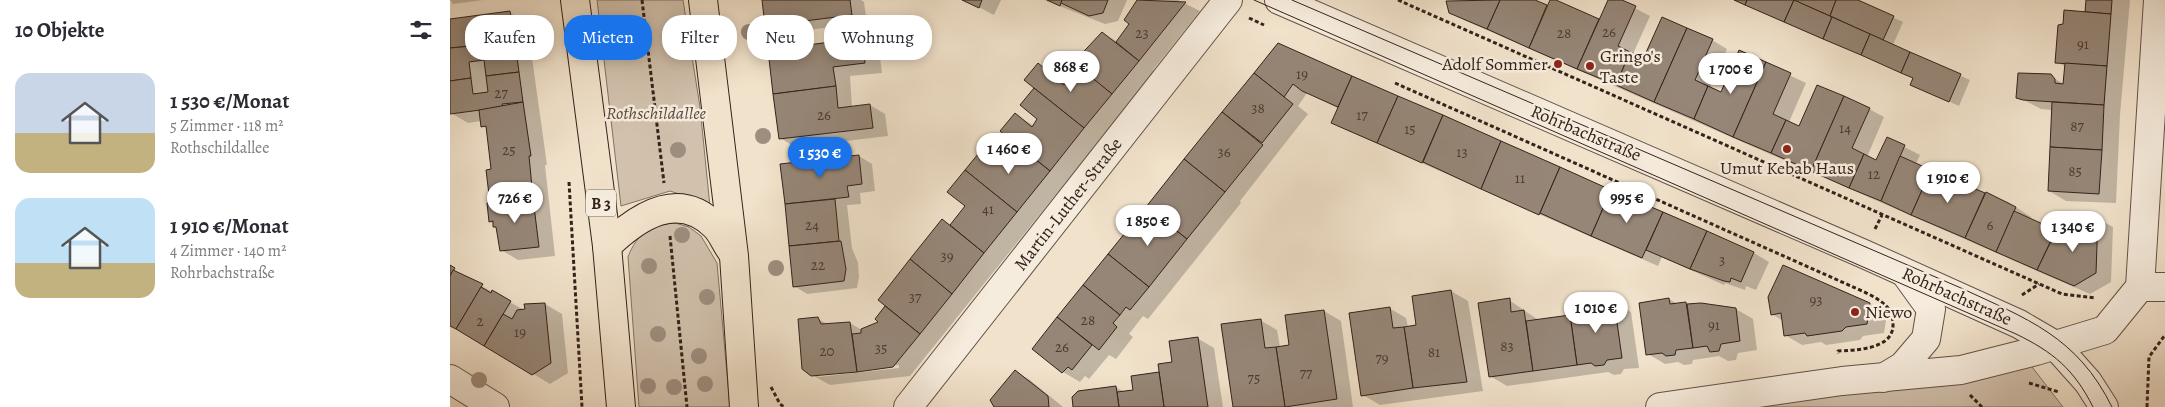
<!DOCTYPE html>
<html lang="de">
<meta charset="utf-8">
<style>
body{margin:0;font-family:Alegreya,serif;background:#f2f2f3;color:#2b2b33;height:100vh;display:flex;flex-direction:column;font-size:19px;white-space:nowrap}
*{box-sizing:border-box;margin:0}
p{font-size:16px;color:#7c7c81}
.icon{flex:none;width:28px;height:28px;fill:none;stroke:currentColor;stroke-width:2;stroke-linecap:round;stroke-linejoin:round}
.map{position:relative;flex:1;overflow:hidden}
.panel{display:flex;flex-direction:column;background:#fff;width:450px}
.panel>*{flex:none}
.top-card{position:absolute;left:15px;top:15px;width:475px;height:45px;display:flex;gap:10px}
.price{position:absolute;translate:-50% -42px;padding:0 11px;border-radius:18px;background:#fff;color:#222;font-size:16px;line-height:32px;filter:drop-shadow(0 1px 2px #0008)}
.price::after{content:'';position:absolute;left:50%;top:30px;width:15px;height:11px;margin-left:-8px;background:inherit;clip-path:polygon(0 0,100% 0,50% 100%)}
.price.selected{background:#1a73e8;color:#fff}
ul{padding:0;list-style:none}
li{display:flex;align-items:center;gap:15px;height:125px;padding:0 15px}
li span{display:grid;place-items:center;flex:none;width:140px;height:100px;border-radius:15px;color:#555}
li>.icon{margin-inline-start:auto}
span .icon{width:60px;height:60px;fill:#fffc;stroke-width:1}
li b{font-size:21px}
h2{display:flex;justify-content:space-between;align-items:center;height:60px;padding:0 15px;font-size:21px}
.pill{padding:0 18px;border-radius:20px;background:#fff;box-shadow:0 2px 12px #0003;font-size:18px;line-height:45px}
.pill.selected{background:#1a73e8;color:#fff}
main{display:flex;flex:1;min-height:0}
.map>svg:first-child{display:block}
</style>
<main>
<section class="panel">
<h2>10 Objekte<svg class="icon" aria-label="filters" viewBox="0 0 24 24"><path d="M4 7h16M4 17h16"/><circle cx="9" cy="7" r="2"/><circle cx="15" cy="17" r="2"/></svg></h2>
<ul>
<li><span style="background:linear-gradient(#c9d6e8 60%,#c2b280 0)"><svg class="icon" aria-label="home" viewBox="0 0 24 24"><path d="M3 11l9-7 9 7M6 9v11h12V9"/></svg></span><div><b>1 530 €/Monat</b><p>5 Zimmer · 118 m²</p><p>Rothschildallee</p></div></li>
<li><span style="background:linear-gradient(#bfe0f5 65%,#c2b280 0)"><svg class="icon" aria-label="home" viewBox="0 0 24 24"><path d="M3 11l9-7 9 7M6 9v11h12V9"/></svg></span><div><b>1 910 €/Monat</b><p>4 Zimmer · 140 m²</p><p>Rohrbachstraße</p></div></li>
</ul>
</section>
<div class="map">
<svg width="1715" height="407" viewBox="0 0 1715 407">
<rect width="100%" height="100%" fill="#f1e2cb"/>
<filter id="stains"><feTurbulence type="fractalNoise" baseFrequency=".004" numOctaves="4"/><feColorMatrix values="0 0 0 0 .2 0 0 0 0 .09 0 0 0 0 .02 0 0 0 .5 -.17"/></filter>
<radialGradient id="worn" r=".72"><stop offset=".6" stop-color="#630" stop-opacity="0"/><stop offset="1" stop-color="#630" stop-opacity=".3"/></radialGradient>
<g fill="#d1c1ad" stroke="#827264">
<path d="M147 0H233L250 107 260 207 241 198 220 191 171 206Z"/>
<path d="M225 223 239 227 251 236 267 263 280 407H189L178 257C187 233 201 225 225 223Z"/>
<path d="M1579 363 1613 407H1280Z"/>
</g>
<g fill="#0003" fill-rule="evenodd">
<path d="M0 0H33L3 4Z"/>
<path d="M313 0H411L414 2 417 23 331 33 316 25Z"/>
<path d="M515 0H551L544 15Z"/>
<path d="M594 0H677L668 21 655 24Z"/>
<path d="M689 0H728L750 11 703 70 705 71 460 376 380 385 362 375 368 319 379 325 400 323 412 330 430 323 426 319 493 221 501 225 517 206 533 149 552 160 566 142 565 114 584 126 589 119 572 105 586 88 588 64 617 84 652 33 668 42 681 24ZM449 365V368L368 377V374Z"/>
<path d="M1081 0 1098 7 1101 0H1103L1150 20 1159 0H1169L1200 16 1183 54 1195 59 1262 40 1277 49 1260 88 1271 93 1290 52 1356 83 1339 122 1350 127 1419 109 1434 117 1417 157 1427 161 1437 138 1470 155 1466 164 1536 195 1537 193 1558 202 1581 217 1579 219 1623 241 1624 217 1648 219 1663 227 1661 282 1640 294 1016 21 1000 12 998 1Z"/>
<path d="M1285 0H1405L1453 22 1443 45 1520 80 1509 106 1462 85 1464 78Z"/>
<path d="M1638 0H1680L1670 115 1666 203 1616 201 1599 191 1603 110 1591 109 1568 97 1600 76 1614 84 1616 67 1607 62 1637 14Z"/>
<path d="M60 13 77 22 97 165H95L105 256 68 260 51 250 47 228 40 221 43 171 38 129 32 126 31 121 18 123 1 113 0 104V21Z"/>
<path d="M412 40 429 49 432 73 400 76 402 107 420 105 435 114 438 136 345 147 330 138 319 51Z"/>
<path d="M828 44 1304 253 1319 262 1306 290 1296 286 1295 290 1275 283 1274 285 1212 257 1208 266 898 131 883 123 889 109 857 93 848 106 858 114 790 201 791 203 698 319 693 316 679 334 683 337 666 359 659 355 639 379 635 376 630 382 613 372 583 349Z"/>
<path d="M409 156 422 164 425 191 410 193 411 204 397 205 402 248 408 263 409 277 407 288 357 294 344 286 332 165Z"/>
<path d="M0 268 74 310H76V306L95 304 112 314 118 373 100 384 0 324Z"/>
<path d="M1001 291 1018 301 1033 391 930 405 913 395 939 308 956 318 958 327 967 326Z"/>
<path d="M1320 297 1419 304 1437 314 1434 333 1413 336 1410 340 1376 345 1371 342 1352 345 1335 335 1333 321 1322 314Z"/>
<path d="M1219 299 1229 305 1251 304 1286 309 1303 319 1307 350 1288 353 1286 360 1278 361 1269 356 1243 360 1242 364 1234 365 1228 362 1215 364 1198 354 1190 304Z"/>
<path d="M1059 300 1090 321 1122 316 1164 302 1181 312 1189 368 1174 369 1171 374 1164 375 1158 372 1057 386 1040 376Z"/>
<path d="M874 311 891 321 903 407H784L810 320 827 330 830 347 841 346Z"/>
<path d="M747 338 764 348 773 407H625L665 387 675 392 684 391 682 377 710 373Z"/>
<path d="M565 372 580 380 613 407H546Z"/>
</g>
<g fill="#968677" stroke="#34221b">
<path d="M312 0H400L402 15 315 26Z"/>
<path d="M512 0H532L529 8Z"/>
<path d="M597 0H612L610 6Z"/>
<path d="M612 0H658L653 13 639 16 611 3Z"/>
<path d="M687 0 736 2 689 61 666 42 679 24 674 20Z"/>
<path d="M1050 0H1085L1097 5 1079 48 1037 29Z"/>
<path d="M1050 0 1037 29 999 13 996 1Z"/>
<path d="M1100 0H1106L1149 19 1127 69 1079 48Z"/>
<path d="M1158 0H1172L1186 6 1168 46 1180 52 1166 85 1127 69Z"/>
<path d="M1284 0H1297L1295 5Z"/>
<path d="M1297 0H1344L1334 22 1295 5Z"/>
<path d="M1343 0H1386L1380 16Z"/>
<path d="M1344 0 1382 17 1373 39 1334 22Z"/>
<path d="M1386 0H1408L1444 16 1433 40 1380 16Z"/>
<path d="M1636 0H1662L1661 14 1635 12Z"/>
<path d="M1614 10 1661 14 1657 66 1605 63 1608 25 1613 24Z"/>
<path d="M60 11 65 42 0 48V19Z"/>
<path d="M1212 17 1237 28 1204 102 1166 85 1180 52 1194 57Z"/>
<path d="M1382 17 1420 34 1411 55 1373 39Z"/>
<path d="M1237 28 1263 39 1245 80 1258 86 1244 119 1204 102Z"/>
<path d="M652 32 689 61 662 94 623 63Z"/>
<path d="M1420 34 1460 52 1451 73 1411 55Z"/>
<path d="M412 38 415 63 383 67 386 86 323 94 318 50Z"/>
<path d="M65 42 69 72 36 76 34 60 19 62 21 78 0 81V48Z"/>
<path d="M828 43 902 76 888 107 852 91 843 84 834 97 804 73Z"/>
<path d="M1289 50 1316 62 1283 137 1244 119 1258 86 1271 92Z"/>
<path d="M1460 52 1511 74 1499 102 1460 85 1463 78 1451 73Z"/>
<path d="M1316 62 1341 73 1323 114 1336 120 1321 153 1283 137Z"/>
<path d="M588 63 614 85 629 67 662 94 634 128 574 80Z"/>
<path d="M1615 63 1657 66 1654 105 1573 100 1566 98 1568 73 1601 74 1605 79V83L1613 84Z"/>
<path d="M69 72 73 102 52 104 53 107 0 114V81L21 78 23 94 38 92 36 76Z"/>
<path d="M804 73 843 104 812 143 772 112Z"/>
<path d="M902 76 948 96 927 143 881 123Z"/>
<path d="M1367 85 1394 96 1361 171 1321 153 1336 120 1349 126Z"/>
<path d="M386 86 388 108 420 104 423 128 329 139 323 94Z"/>
<path d="M584 88 634 128 600 171 550 131 565 113 582 127 587 119 570 105Z"/>
<path d="M948 96 993 115 972 163 927 143Z"/>
<path d="M1394 96 1420 108 1402 148 1414 154 1399 188 1361 171Z"/>
<path d="M73 102 81 156H79L83 198 40 203 36 170 41 169 36 126 31 127 29 110Z"/>
<path d="M1602 102 1654 105 1652 150 1600 147Z"/>
<path d="M772 112 813 145 775 192 734 159Z"/>
<path d="M993 115 1051 141 1031 189 973 162Z"/>
<path d="M1437 137 1455 145 1431 201 1399 188 1414 154 1426 160Z"/>
<path d="M1051 141 1110 167 1089 215 1031 189Z"/>
<path d="M565 143 600 171 567 212 515 170 533 148 550 161Z"/>
<path d="M1600 147 1652 150 1649 194 1598 191Z"/>
<path d="M409 155 412 184 397 186 399 197 335 204 330 164Z"/>
<path d="M1450 156 1481 170 1461 215 1431 201Z"/>
<path d="M734 159 775 192 737 239 696 207Z"/>
<path d="M1110 167 1161 190 1141 236 1090 213Z"/>
<path d="M515 170 567 212 534 253 500 225 515 206 497 192Z"/>
<path d="M1481 170 1535 193 1515 238 1461 215Z"/>
<path d="M1161 190 1213 212 1192 258 1141 236Z"/>
<path d="M1536 192 1566 207 1546 252 1515 238Z"/>
<path d="M83 198 89 247 50 251 46 227H43V221L39 222 37 203Z"/>
<path d="M385 199 389 241 339 246 335 204Z"/>
<path d="M696 207 737 239 699 287 658 254Z"/>
<path d="M1564 211 1606 230 1587 270 1546 252Z"/>
<path d="M1213 212 1257 231 1240 269 1196 250Z"/>
<path d="M1623 216 1648 217 1646 273 1624 286 1587 270 1605 233 1621 240Z"/>
<path d="M492 219 534 253 502 294 460 259Z"/>
<path d="M1257 231 1304 252 1291 282 1281 278 1280 282 1274 281 1240 269Z"/>
<path d="M391 241 396 269 394 281 343 287 339 246Z"/>
<path d="M658 254 699 287 680 310 676 307 670 315 633 285Z"/>
<path d="M460 259 502 294 470 334 428 300Z"/>
<path d="M0 265 5 268 0 276Z"/>
<path d="M1333 265 1420 303 1417 324 1396 327 1392 331 1357 336 1355 333 1334 336 1331 313 1321 315 1318 297Z"/>
<path d="M3 270 33 284 6 329 0 326V276Z"/>
<path d="M633 285 670 315 663 323 667 327 649 350 607 317Z"/>
<path d="M31 287 41 293 42 290 61 301 34 346 6 329Z"/>
<path d="M1001 290 1017 382 963 388 954 327 966 325 962 296Z"/>
<path d="M1060 298 1061 312 1074 310 1083 371 1039 377 1028 303Z"/>
<path d="M1219 298 1220 304 1236 302 1243 348 1226 350 1225 355 1216 356 1212 353 1196 355 1189 303Z"/>
<path d="M1164 301 1172 358 1157 360 1154 365 1145 366 1141 363 1127 365 1119 308Z"/>
<path d="M95 303 101 363 82 375 34 346 53 314 62 319 67 310 75 309 74 304Z"/>
<path d="M1251 303 1286 308 1290 341 1271 344 1269 351 1260 352 1257 346 1243 348 1237 304Z"/>
<path d="M435 306 470 334 443 367 407 372 402 334 411 333V329L428 322 425 319Z"/>
<path d="M940 307 943 328 954 327 963 388 911 396 899 313Z"/>
<path d="M874 310 887 399 835 407 826 347 839 345 835 315Z"/>
<path d="M1120 315 1127 365 1083 371 1076 321Z"/>
<path d="M368 317 371 324 400 322 407 372 361 376 352 369 348 319Z"/>
<path d="M607 317 642 345 622 370 618 367 612 373 582 349Z"/>
<path d="M811 319 815 348 826 347 835 407H783L771 324Z"/>
<path d="M748 337 758 407H714L708 364 722 362 719 341Z"/>
<path d="M565 370 598 396 599 407H544L540 400Z"/>
<path d="M709 372 714 407H669L667 392 683 390 681 376Z"/>
<path d="M666 386 669 407H623L622 397 628 391Z"/>
</g>
<g fill="none" stroke-linecap="round" stroke-linejoin="round">
<defs>
<g id="minor">
<path d="M829 0 1414 254 1569 324 1605 345 1638 382 1654 407"/>
<path d="M1690 287H1715"/>
<path d="M1433 378 1453 366 1476 339 1481 309 1455 273"/>
<path d="M0 379 45 407"/>
<path d="M458 407 778 0"/>
<path d="M1210 407 1392 381 1511 370 1586 351 1655 330 1690 287 1708 0"/>
</g>
<g id="major">
<path d="M125 0 157 246 171 407"/>
<path d="M253 0 284 256 294 407"/>
<path d="M157 246C187 217 228 189 265 226 272 233 276 244 282 252"/>
</g>
</defs>
<use href="#minor" stroke="#635247" stroke-width="30"/>
<use href="#major" stroke="#34221b" stroke-width="30"/>
<g stroke="#34221b" stroke-width="3" stroke-dasharray="4 2.5" stroke-linecap="butt">
<path d="M192 0 214 183"/>
<path d="M948 0 1612 294 1646 298"/>
<path d="M799 18 814 25"/>
<path d="M945 83 1401 286C1412 291 1427 297 1435 305 1442 311 1443 318 1443 326 1442 350 1404 350 1388 351V354"/>
<path d="M119 182 132 407"/>
<path d="M1425 229 1432 215"/>
<path d="M220 236 237 407"/>
<path d="M1572 295 1589 284"/>
<path d="M1579 383 1609 392"/>
<path d="M321 387 330 404 334 407"/>
<path d="M1520 395 1532 407"/>
<path d="M1697 407 1699 357 1715 335"/>
</g>
<use href="#minor" stroke="#f6ecdd" stroke-width="28"/>
<use href="#major" stroke="#f1e2cb" stroke-width="28"/>
<g stroke="#34221b" stroke-width="1">
<path d="M804 0 1566 334C1603 352 1624 369 1643 407"/>
<path d="M842 0 1511 288C1577 319 1627 336 1662 407"/>
</g>
</g>
<g fill="#9e8e7f">
<circle cx="299" cy="32" r="8"/>
<circle cx="313" cy="136" r="8"/>
<circle cx="228" cy="150" r="8"/>
<circle cx="232" cy="235" r="8"/>
<circle cx="199" cy="266" r="8"/>
<circle cx="326" cy="268" r="8"/>
<circle cx="257" cy="297" r="8"/>
<circle cx="208" cy="334" r="8"/>
<circle cx="249" cy="356" r="8"/>
<circle cx="29" cy="380" r="8"/>
<circle cx="255" cy="384" r="8"/>
<circle cx="198" cy="386" r="8"/>
<circle cx="224" cy="387" r="8"/>
</g>
<g fill="#8f2418" stroke="#f6ecdd" stroke-width="2">
<circle cx="1108" cy="64" r="5"/>
<circle cx="1140" cy="66" r="5"/>
<circle cx="1337" cy="149" r="5"/>
<circle cx="1405" cy="312" r="5"/>
</g>
<g text-anchor="middle" stroke-width="5" stroke-linejoin="round" paint-order="stroke">
<g font-size="15" fill="#4c3b32">
<text x="1159" y="37">26</text>
<text x="692" y="38">23</text>
<text x="1114" y="38">28</text>
<text x="1633" y="49">91</text>
<text x="852" y="79">19</text>
<text x="51" y="98">27</text>
<text x="808" y="113">38</text>
<text x="374" y="120">26</text>
<text x="912" y="120">17</text>
<text x="1627" y="131">87</text>
<text x="1395" y="133">14</text>
<text x="960" y="134">15</text>
<text x="59" y="155">25</text>
<text x="774" y="157">36</text>
<text x="1012" y="157">13</text>
<text x="1625" y="176">85</text>
<text x="1424" y="179">12</text>
<text x="1070" y="183">11</text>
<text x="538" y="214">41</text>
<text x="362" y="230">24</text>
<text x="1540" y="230">6</text>
<text x="497" y="261">39</text>
<text x="1272" y="265">3</text>
<text x="368" y="270">22</text>
<text x="465" y="302">37</text>
<text x="1366" y="305">93</text>
<text x="638" y="325">28</text>
<text x="30" y="326">2</text>
<text x="1264" y="330">91</text>
<text x="70" y="337">19</text>
<text x="1057" y="351">83</text>
<text x="612" y="352">26</text>
<text x="431" y="353">35</text>
<text x="377" y="356">20</text>
<text x="984" y="357">81</text>
<text x="932" y="363">79</text>
<text x="856" y="378">77</text>
<text x="804" y="383">75</text>
</g>
<rect fill="#f6ecdd" stroke="#6e5f55" stroke-width="1" x="136" y="189.5" width="30" height="27" rx="4"/>
<g font-size="16" font-weight="bold" fill="#34221b">
<text x="151" y="209">B 3</text>
</g>
<g font-size="18" fill="#34221b" stroke="#f6ecdd" text-anchor="start">
<text x="1150" y="62">Gringo's<tspan x="1150" dy="21">Taste</tspan></text>
<text x="1098" y="70" text-anchor="end">Adolf Sommer</text>
<text x="1337" y="174" text-anchor="middle">Umut Kebab Haus</text>
<text x="1415" y="318">Niewo</text>
</g>
<g font-size="18" font-style="italic" fill="#5b4a40" stroke="#f6ecdd">
<text x="206" y="119">Rothschildallee</text>
</g>
<g font-size="18" fill="#34221b" stroke="#f6ecdd">
<text transform="translate(1136 133) rotate(23)" y="6">Rohrbachstraße</text>
<text transform="translate(618 204) rotate(-52)" y="6">Martin-Luther-Straße</text>
<text transform="translate(1507 296) rotate(24)" y="6">Rohrbachstraße</text>
</g>
</g>
<rect width="100%" height="100%" filter="url(#stains)"/>
<rect width="100%" height="100%" fill="url(#worn)"/>
</svg>
<b class="price" style="left:621px;top:93px">868 €</b>
<b class="price" style="left:1281px;top:95px">1 700 €</b>
<b class="price" style="left:559px;top:175px">1 460 €</b>
<b class="price selected" style="left:370px;top:179px">1 530 €</b>
<b class="price" style="left:1498px;top:204px">1 910 €</b>
<b class="price" style="left:65px;top:224px">726 €</b>
<b class="price" style="left:1177px;top:224px">995 €</b>
<b class="price" style="left:698px;top:247px">1 850 €</b>
<b class="price" style="left:1623px;top:253px">1 340 €</b>
<b class="price" style="left:1146px;top:334px">1 010 €</b>
<div class="top-card">
<a class="pill">Kaufen</a>
<a class="pill selected">Mieten</a>
<a class="pill">Filter</a>
<a class="pill">Neu</a>
<a class="pill">Wohnung</a>
</div>
</div>
</main>
